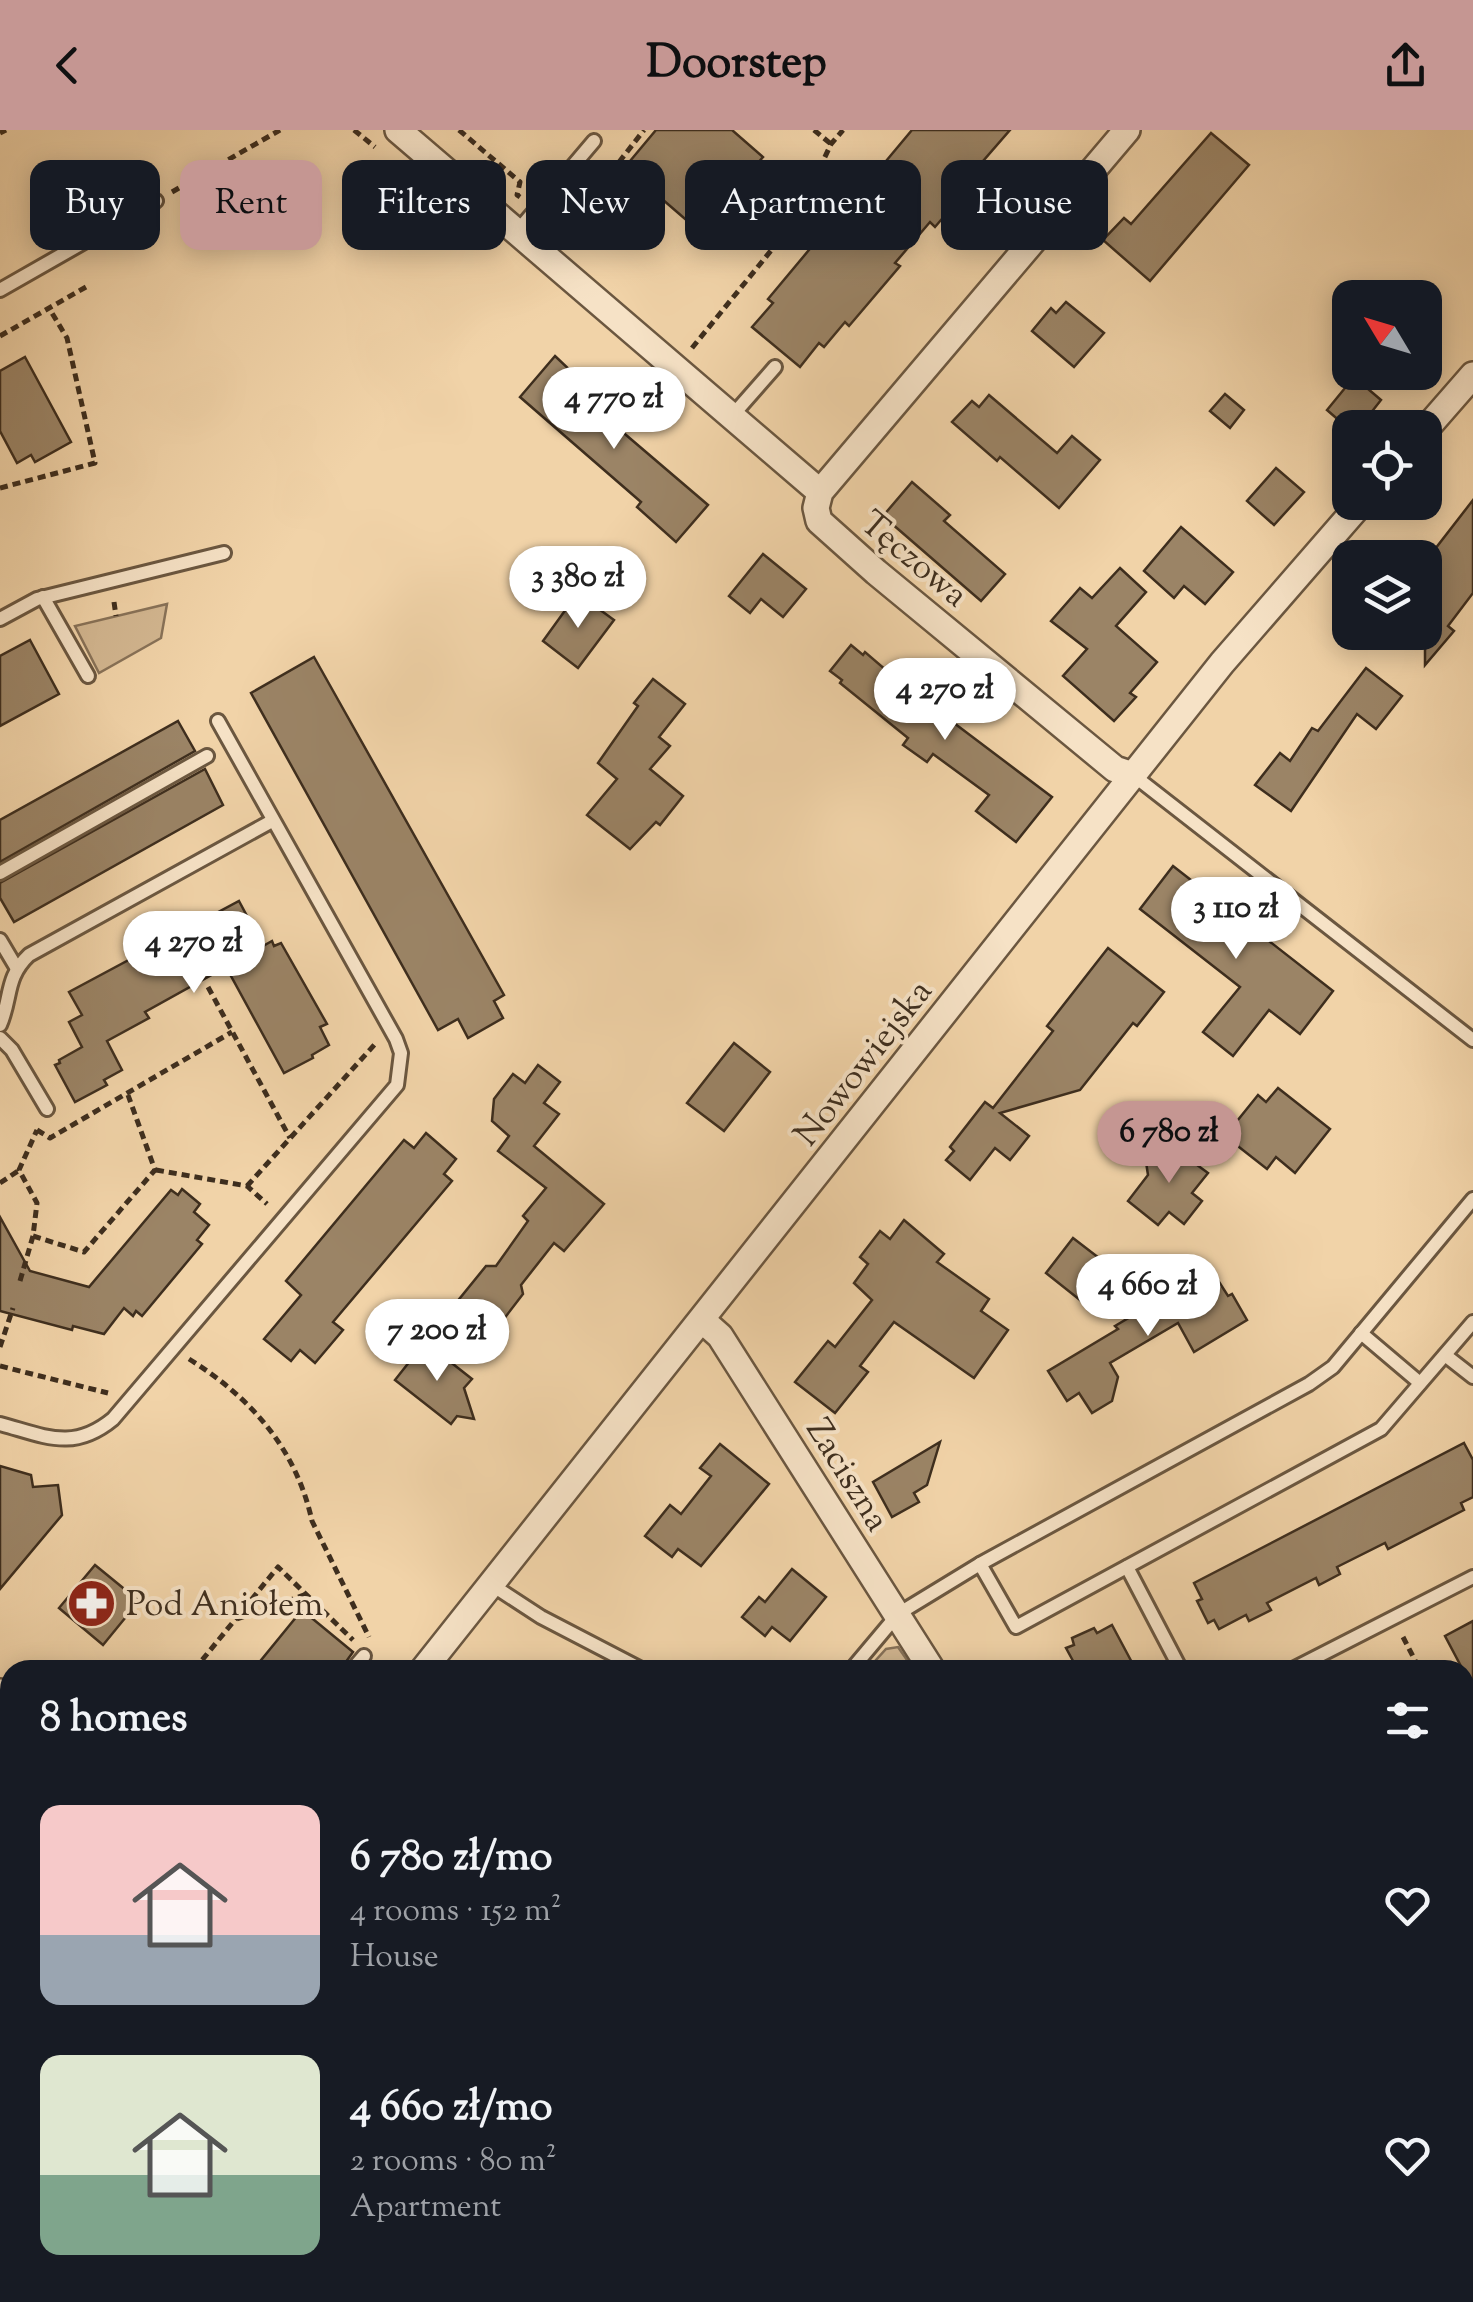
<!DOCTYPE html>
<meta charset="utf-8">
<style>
body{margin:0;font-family:"Sorts Mill Goudy",serif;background:#242831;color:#f1f3f6;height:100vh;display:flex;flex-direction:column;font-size:38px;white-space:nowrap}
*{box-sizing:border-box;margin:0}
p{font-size:32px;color:#9ea1a6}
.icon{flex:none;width:55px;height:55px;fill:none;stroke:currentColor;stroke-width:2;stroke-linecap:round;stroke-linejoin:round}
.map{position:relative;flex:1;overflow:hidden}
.drawer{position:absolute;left:0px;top:1530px;width:1475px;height:642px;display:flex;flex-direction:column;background:#171b24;border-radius:30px 30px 0 0;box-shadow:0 5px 25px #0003}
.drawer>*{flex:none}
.top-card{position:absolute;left:30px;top:30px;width:1415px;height:90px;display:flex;gap:20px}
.needle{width:65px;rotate:308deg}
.tools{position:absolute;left:1332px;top:150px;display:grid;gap:20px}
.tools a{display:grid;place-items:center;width:110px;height:110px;border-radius:20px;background:#171b24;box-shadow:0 5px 25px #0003;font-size:50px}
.price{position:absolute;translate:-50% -85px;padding:0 22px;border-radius:35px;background:#fff;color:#222;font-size:32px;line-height:65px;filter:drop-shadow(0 2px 5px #0008)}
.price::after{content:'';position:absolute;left:50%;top:60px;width:30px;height:22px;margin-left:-15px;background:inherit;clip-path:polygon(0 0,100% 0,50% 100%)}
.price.on{background:#c59692;color:#111}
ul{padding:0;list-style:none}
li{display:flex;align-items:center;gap:30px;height:250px;padding:0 40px}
li span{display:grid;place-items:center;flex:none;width:280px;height:200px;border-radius:20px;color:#555}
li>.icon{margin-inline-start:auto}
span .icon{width:120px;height:120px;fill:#fffc;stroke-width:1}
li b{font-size:42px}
h2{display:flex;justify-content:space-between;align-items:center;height:120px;padding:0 40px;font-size:42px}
.tag{padding:0 35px;border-radius:20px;background:#171b24;box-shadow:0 5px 25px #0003;font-size:35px;line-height:90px}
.tag.on{background:#c59692;color:#111}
header{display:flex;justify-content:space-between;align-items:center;height:130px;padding:0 40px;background:#c59692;color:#111;font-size:45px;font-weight:800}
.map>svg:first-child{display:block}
</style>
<header><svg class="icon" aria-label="back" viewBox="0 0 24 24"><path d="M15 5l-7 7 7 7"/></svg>Doorstep<svg class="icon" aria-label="share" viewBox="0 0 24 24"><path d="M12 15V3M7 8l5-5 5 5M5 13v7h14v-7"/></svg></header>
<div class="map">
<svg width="1473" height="2172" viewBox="0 0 1473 2172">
<rect width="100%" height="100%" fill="#f1d3a8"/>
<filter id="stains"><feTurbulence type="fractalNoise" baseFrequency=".002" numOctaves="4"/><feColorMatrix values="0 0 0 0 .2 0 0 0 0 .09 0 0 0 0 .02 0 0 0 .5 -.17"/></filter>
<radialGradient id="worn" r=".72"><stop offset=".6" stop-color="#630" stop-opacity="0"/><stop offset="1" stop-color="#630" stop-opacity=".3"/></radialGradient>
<g fill="#d3b791" stroke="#887258" stroke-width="2.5">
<path d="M167 474 161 508 99 543 75 496Z"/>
<path d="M898 1517 914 1540H867L886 1519Z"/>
<path d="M0 1640 10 1661V2162H251L255 2172H0Z"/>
<path d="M1473 1843V2172H1340L1334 2163 1465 2162V1847Z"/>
</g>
<g fill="#9b8466" stroke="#3e2e1e" stroke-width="2.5">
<path d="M656 0H732L763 27 699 101 625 37Z"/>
<path d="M912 0H1010L984 30 988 34 981 43 935 97 930 92 895 133 900 136 849 196 845 192 824 217 819 213 800 237 752 197 773 173 768 169 839 84 849 93 885 51 876 43Z"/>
<path d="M1211 3 1249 35 1150 151 1103 110 1124 88 1131 94Z"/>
<path d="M1066 172 1104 203 1074 237 1032 201 1051 178 1056 183Z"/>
<path d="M555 226 572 242 564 252 708 375 676 412 637 377 641 372 520 267Z"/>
<path d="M25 227 71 312 35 332 31 325 17 333 0 301V241Z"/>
<path d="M1354 247 1381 270 1359 298 1350 300 1327 280Z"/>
<path d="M1225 264 1244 280 1230 298 1210 281Z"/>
<path d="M989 265 1057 323 1072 306 1100 330 1059 378 1000 327 997 331 952 292 972 271 979 277Z"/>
<path d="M1276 338 1304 362 1274 395 1247 371Z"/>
<path d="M912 352 950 385 944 391 1005 444 981 471 883 386Z"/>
<path d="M1473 370V463L1448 496 1454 501 1425 535V432Z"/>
<path d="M1181 397 1233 442 1205 474 1184 456 1174 468 1144 441Z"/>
<path d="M763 424 806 459 783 487 761 469 750 483 729 466Z"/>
<path d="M1120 438 1146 462 1116 496 1157 532 1130 563 1136 567 1114 591 1063 546 1087 519 1051 491 1080 458 1092 468Z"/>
<path d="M581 466 614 490 578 538 543 511 569 475 573 478Z"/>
<path d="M30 510 59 564 0 596V526Z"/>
<path d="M851 515 863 525 865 522 901 553 1052 667 1016 712 976 681 989 665 933 624 927 632 903 615 908 608 840 553 842 550 830 541Z"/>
<path d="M314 527 504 865 494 871 503 888 468 908 458 889 438 900 251 563Z"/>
<path d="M1366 538 1402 566 1376 599 1357 584 1291 681 1255 655 1280 623 1290 631 1312 598 1318 601Z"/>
<path d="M653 549 685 574 659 607 670 616 650 639 683 666 660 695 656 692 630 719 587 685 617 649 598 633 638 576 634 573Z"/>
<path d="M178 591 195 621 0 732V690Z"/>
<path d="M205 639 223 675 14 792 0 768V753Z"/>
<path d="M1173 736 1333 861 1300 904 1269 880 1233 926 1203 902 1240 857 1140 779Z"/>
<path d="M239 771 263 816 272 811 274 816 281 813 327 894 320 897 329 915 312 925 313 928 284 943 226 837 145 882 149 888 107 911 122 940 104 950 107 955 75 972 55 935 60 933 59 930 82 917 69 892 82 885 69 862Z"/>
<path d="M1108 818 1164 862 1137 896 1133 893 1080 960 1000 983 1029 1006 1010 1030 995 1018 970 1050 946 1030 954 1021 950 1017 985 972 993 978 1053 901 1047 896Z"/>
<path d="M734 913 770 942 724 1001 687 973Z"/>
<path d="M538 935 560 952 544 973 559 984 534 1016 604 1074 564 1121 554 1113 521 1155 523 1164 490 1207 456 1211 452 1178 486 1136H496L528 1091 523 1086 546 1058 498 1021 509 1006 492 991 494 969 513 944 525 953Z"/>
<path d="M1278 958 1330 999 1295 1043 1276 1027 1267 1039 1225 1006 1258 965 1266 972Z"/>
<path d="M426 1003 456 1029 444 1044 452 1051 333 1192 343 1200 315 1233 300 1220 291 1231 264 1209 301 1165 286 1151 404 1010 414 1018Z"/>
<path d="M1163 1010 1208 1043 1192 1063 1202 1071 1184 1094 1169 1082 1158 1095 1128 1071 1148 1045 1146 1032Z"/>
<path d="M182 1059 200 1074 194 1082 209 1095 197 1110 202 1114 142 1186 136 1181 133 1186 124 1178 104 1204 73 1196 72 1200 0 1181V1087L30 1141 89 1157 171 1060 178 1065Z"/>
<path d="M904 1090 944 1124 937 1132 989 1169 981 1181 1008 1200 974 1248 894 1192 860 1236 868 1242 835 1283 795 1252 828 1211 835 1217 872 1170 854 1153 868 1134 860 1127 880 1101 890 1109Z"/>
<path d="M1073 1108 1112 1138 1085 1174 1046 1143Z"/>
<path d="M1214 1144 1228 1166 1232 1164 1247 1190 1194 1222 1178 1193 1110 1233 1118 1247 1112 1271 1092 1283 1079 1263 1067 1271 1048 1241 1118 1199 1115 1196 1159 1170 1162 1174Z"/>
<path d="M425 1212 472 1249 464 1258 474 1289 457 1286 451 1294 395 1250Z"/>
<path d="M940 1312 927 1355 914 1363 919 1372 892 1387 873 1352Z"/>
<path d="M1464 1313 1473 1330V1367L1461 1373 1464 1380 1388 1419 1385 1413 1337 1437 1340 1444 1319 1455 1316 1448 1267 1473 1271 1480 1249 1491 1246 1485 1219 1499 1214 1490 1208 1493 1197 1471 1202 1469 1194 1453Z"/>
<path d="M720 1314 769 1354 701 1436 678 1419 672 1427 645 1406 670 1375 681 1384 711 1346 700 1338Z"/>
<path d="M0 1336 31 1345 33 1357 58 1355 62 1385 0 1459Z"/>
<path d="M95 1435 139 1471 103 1515 59 1478Z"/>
<path d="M792 1439 826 1467 790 1511 772 1497 765 1506 742 1487 759 1467 765 1472Z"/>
<path d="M302 1480 353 1522 340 1540H253Z"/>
<path d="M1473 1491V1559L1445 1506Z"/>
<path d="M1112 1495 1136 1540H1078L1066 1518 1074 1515 1072 1508 1094 1498 1097 1503Z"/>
</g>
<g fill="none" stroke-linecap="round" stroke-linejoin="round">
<defs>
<g id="lane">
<path d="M516 103 594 11"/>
<path d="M0 160 156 71"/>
<path d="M732 286 775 237"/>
<path d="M43 467 88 546"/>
<path d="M0 489 37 469 224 423"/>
<path d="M1133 645 1473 910"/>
<path d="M0 743 207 626"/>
<path d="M0 810 16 837"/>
<path d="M0 895C12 867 5 848 29 825L272 691"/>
<path d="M0 908 12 920 47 979"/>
<path d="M1361 1203 1420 1253"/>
<path d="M1445 1225 1473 1247"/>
<path d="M0 1294C45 1306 73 1322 113 1289L397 955 401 923 396 909 218 591"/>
<path d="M980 1434 1016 1497 1381 1299 1473 1192"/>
<path d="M1127 1437 1181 1540"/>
<path d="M492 1455 541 1487 643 1540"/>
<path d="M352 1540 364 1526"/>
<path d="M851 1540 898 1484 980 1434 1309 1254 1333 1237 1473 1069"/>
<path d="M1291 1540 1473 1447"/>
<path d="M1465 1624 1473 1620"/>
<path d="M1455 2172 1473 2163"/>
</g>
<g id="street">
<path d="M398 0 820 362"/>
<path d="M1127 0 820 362 816 378 819 391 876 442 1115 639 1133 645"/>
<path d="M1425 300 1473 245"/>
<path d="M702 1190 720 1206 932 1540"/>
<path d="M423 1540 1133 645 1222 533 1362 372"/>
<path d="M0 1562 10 1584"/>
<path d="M279 2162 284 2172"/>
<path d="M1324 2162 1330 2172"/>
</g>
</defs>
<use href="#lane" stroke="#6b5740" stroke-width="18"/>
<use href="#street" stroke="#6b5740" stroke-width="30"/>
<g stroke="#3e2e1e" stroke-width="5" stroke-dasharray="8 5" stroke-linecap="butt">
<path d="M354 0 375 17"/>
<path d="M459 0 520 52 517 65 520 67"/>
<path d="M814 0 831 14"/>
<path d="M0 3 6 0"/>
<path d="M611 45 644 73 624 96"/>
<path d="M172 62 280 0"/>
<path d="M563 104 644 0"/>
<path d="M0 206 86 157"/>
<path d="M692 218 795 91 831 14 843 0"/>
<path d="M0 358 95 333 67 208 49 178"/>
<path d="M114 472 116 486"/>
<path d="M208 857 290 1008"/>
<path d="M37 1000 50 1008 232 902"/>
<path d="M156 1040 247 1056 267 1074"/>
<path d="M0 1053 18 1041"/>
<path d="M247 1056 376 913"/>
<path d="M33 1106 84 1122 155 1040 128 965"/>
<path d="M20 1151 33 1106 37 1073 19 1040 37 1000"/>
<path d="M0 1217 13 1178"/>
<path d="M189 1229C250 1267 296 1318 312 1391L369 1507"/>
<path d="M0 1236 108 1263"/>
<path d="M237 1489 307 1464"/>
<path d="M1403 1507 1420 1540"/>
<path d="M194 1540 278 1437 353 1510"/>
<path d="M1465 1572 1473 1574"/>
<path d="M0 1825 10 1820"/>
<path d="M0 2067 10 2053"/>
<path d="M0 2075 10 2105"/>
<path d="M33 2162 37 2172"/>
</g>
<use href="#lane" stroke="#f6e2c6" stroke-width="12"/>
<use href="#street" stroke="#f6e2c6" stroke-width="25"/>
</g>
<defs>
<symbol id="pharmacy-disc" viewBox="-11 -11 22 22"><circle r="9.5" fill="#8f2418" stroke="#f6e2c6"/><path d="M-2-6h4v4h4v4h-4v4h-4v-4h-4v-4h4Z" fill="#fff"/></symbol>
</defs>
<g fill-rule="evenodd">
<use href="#pharmacy-disc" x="64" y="1446" width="55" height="55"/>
</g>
<g text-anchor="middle" stroke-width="8" stroke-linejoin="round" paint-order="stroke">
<g font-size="35" fill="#3e2e1e" stroke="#f6e2c6">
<text transform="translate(915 428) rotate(40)" y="12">Tęczowa</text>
<text transform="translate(862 932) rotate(-52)" y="12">Nowowiejska</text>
<text transform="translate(849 1344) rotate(58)" y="12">Zaciszna</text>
</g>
<g font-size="35" fill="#3e2e1e" stroke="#f6e2c6" text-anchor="start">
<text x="126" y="1485">Pod Aniołem</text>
</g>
</g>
<rect width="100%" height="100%" filter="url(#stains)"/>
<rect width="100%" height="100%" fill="url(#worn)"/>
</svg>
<div class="tools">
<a><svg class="needle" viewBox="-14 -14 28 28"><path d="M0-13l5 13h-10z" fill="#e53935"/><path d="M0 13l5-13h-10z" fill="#9ea1a6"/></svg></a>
<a><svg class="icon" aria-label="locate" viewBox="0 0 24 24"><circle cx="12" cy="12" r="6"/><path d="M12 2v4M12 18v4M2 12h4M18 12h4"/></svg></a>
<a><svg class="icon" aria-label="layers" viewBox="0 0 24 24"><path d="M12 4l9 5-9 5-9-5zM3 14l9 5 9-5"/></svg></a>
</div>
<b class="price" style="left:614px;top:322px">4 770 zł</b>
<b class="price" style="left:578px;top:501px">3 380 zł</b>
<b class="price" style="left:945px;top:613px">4 270 zł</b>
<b class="price" style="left:1236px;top:832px">3 110 zł</b>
<b class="price" style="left:194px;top:866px">4 270 zł</b>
<b class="price on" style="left:1169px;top:1056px">6 780 zł</b>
<b class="price" style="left:1148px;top:1209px">4 660 zł</b>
<b class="price" style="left:437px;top:1254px">7 200 zł</b>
<div class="top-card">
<a class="tag">Buy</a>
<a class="tag on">Rent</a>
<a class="tag">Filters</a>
<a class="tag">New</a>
<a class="tag">Apartment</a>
<a class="tag">House</a>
</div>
<section class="drawer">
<h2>8 homes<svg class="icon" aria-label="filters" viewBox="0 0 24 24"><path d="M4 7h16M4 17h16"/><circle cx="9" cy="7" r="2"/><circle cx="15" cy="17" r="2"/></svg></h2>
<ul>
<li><span style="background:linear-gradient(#f6c9c9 65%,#9aa5b1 0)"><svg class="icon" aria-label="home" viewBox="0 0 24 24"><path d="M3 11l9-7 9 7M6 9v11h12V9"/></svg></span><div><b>6 780 zł/mo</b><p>4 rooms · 152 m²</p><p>House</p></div><svg class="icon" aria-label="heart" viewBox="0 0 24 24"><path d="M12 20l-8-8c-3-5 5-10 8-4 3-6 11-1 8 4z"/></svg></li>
<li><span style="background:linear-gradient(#dfe7d0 60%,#7fa58c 0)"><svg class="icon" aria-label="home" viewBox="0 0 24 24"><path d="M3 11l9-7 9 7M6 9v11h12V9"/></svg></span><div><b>4 660 zł/mo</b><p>2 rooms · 80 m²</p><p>Apartment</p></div><svg class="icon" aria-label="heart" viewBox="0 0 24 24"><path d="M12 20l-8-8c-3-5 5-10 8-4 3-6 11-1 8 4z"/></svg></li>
</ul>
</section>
</div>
